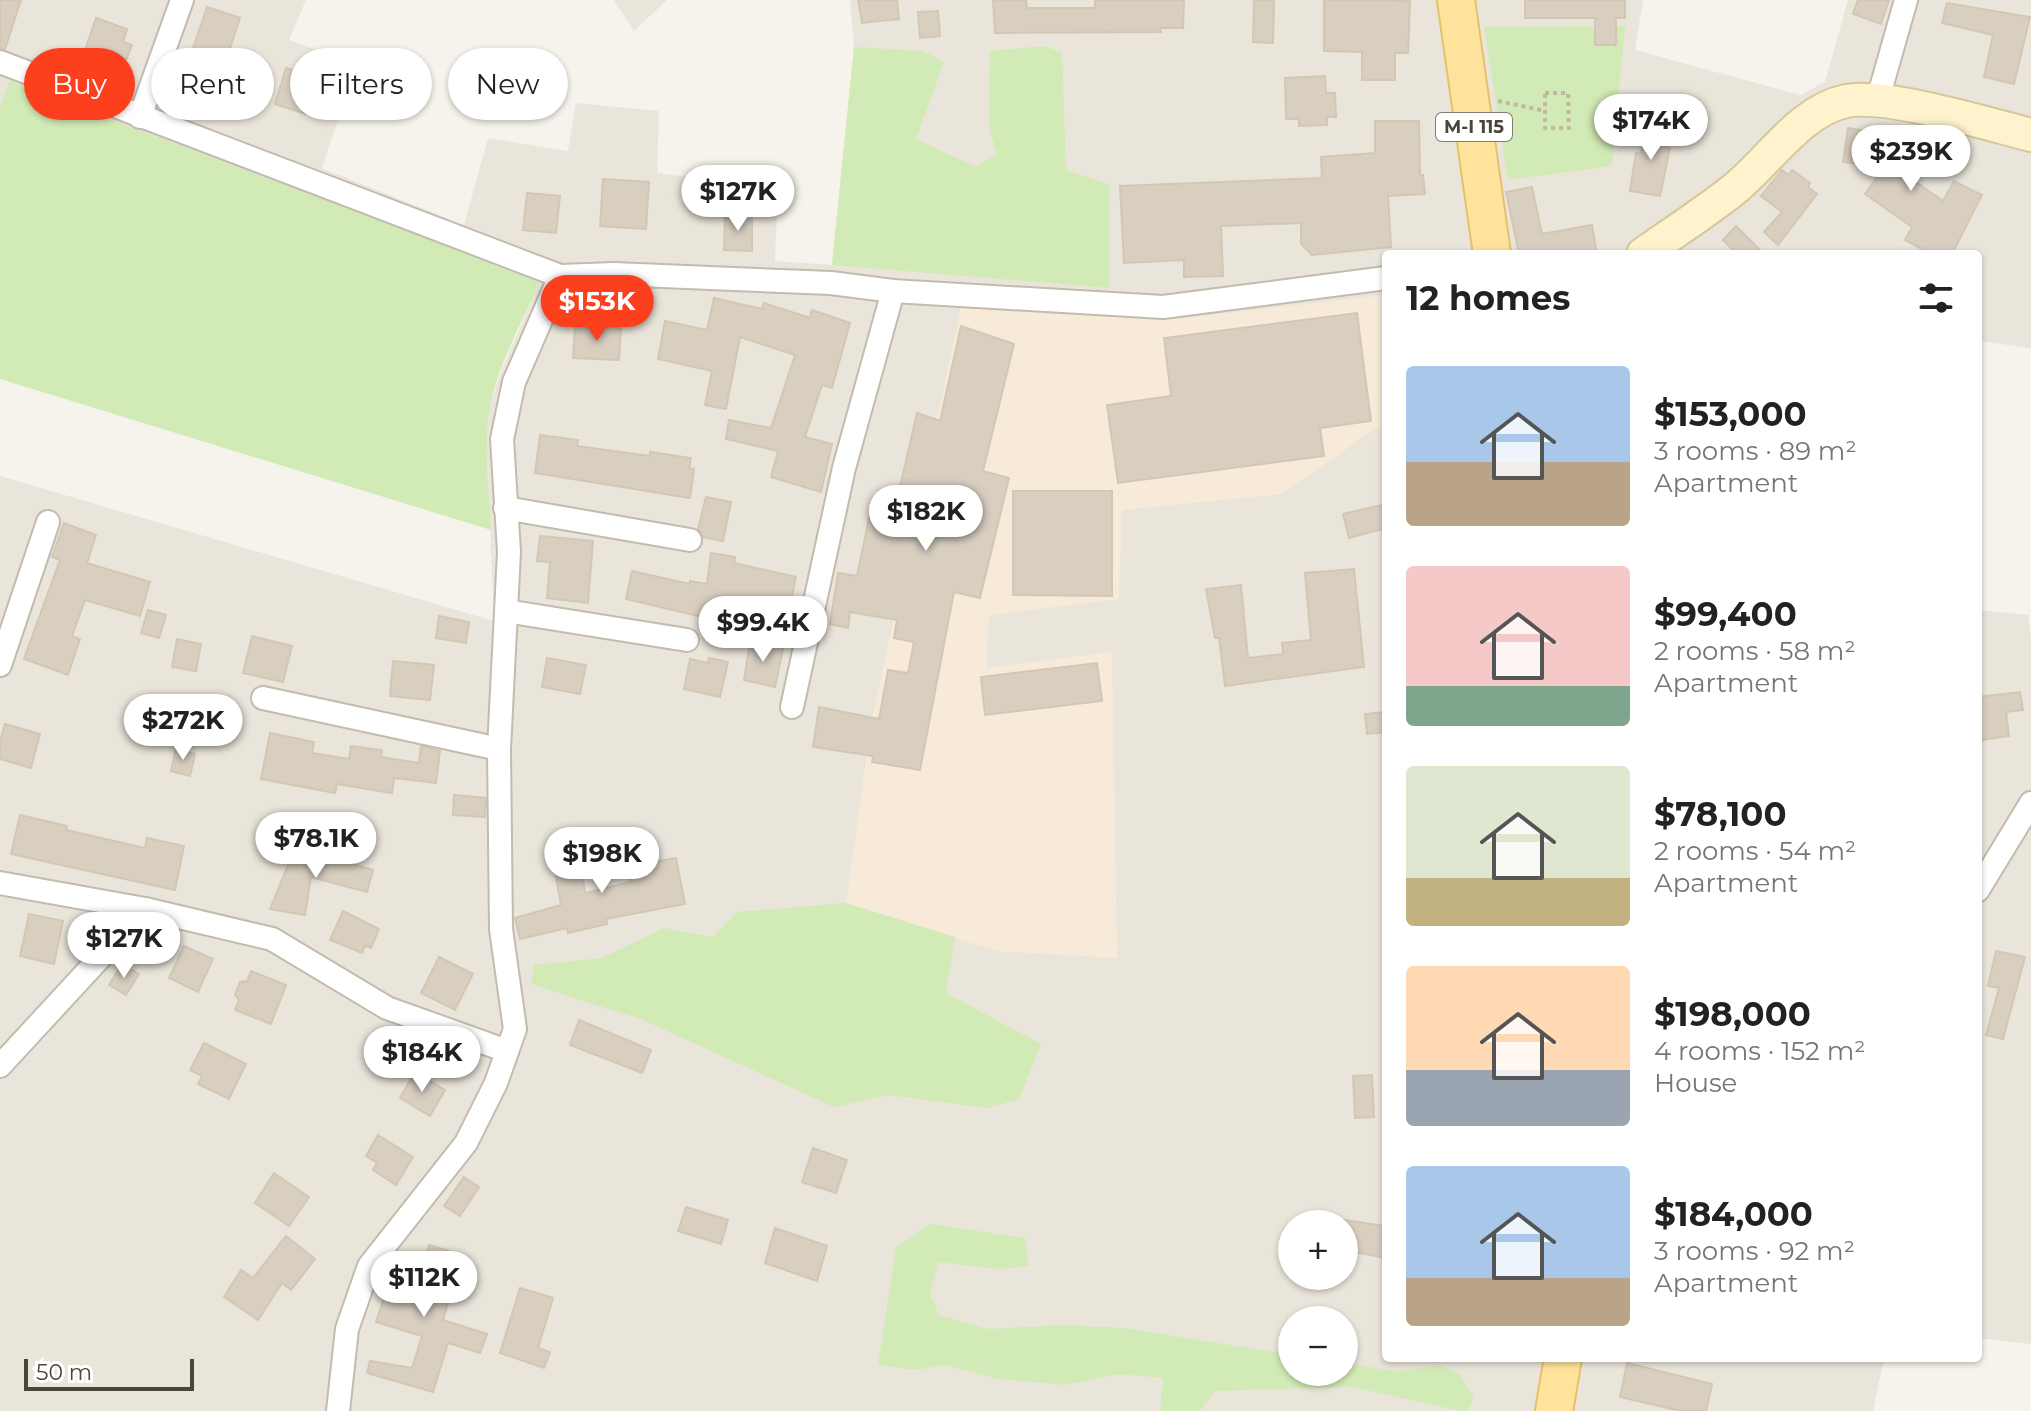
<!DOCTYPE html>
<meta charset="utf-8">
<style>
body{margin:0;font-family:Montserrat,sans-serif;background:#f6f6f6;color:#222;height:100vh;display:flex;flex-direction:column;font-size:30px;white-space:nowrap}
*{box-sizing:border-box;margin:0}
p{font-size:26px;color:#767676}
.icon{flex:none;width:44px;height:44px;fill:none;stroke:currentColor;stroke-width:2;stroke-linecap:round;stroke-linejoin:round}
.map{position:relative;flex:1;overflow:hidden}
.details{position:absolute;left:1382px;top:250px;width:600px;height:1112px;display:flex;flex-direction:column;background:#fff;border-radius:8px;box-shadow:0 2px 6px #0004}
.details>*{flex:none}
.banner{position:absolute;left:24px;top:48px;width:760px;height:72px;display:flex;gap:16px}
.buttons{position:absolute;left:1278px;top:1210px;display:grid;gap:16px}
.buttons a{display:grid;place-items:center;width:80px;height:80px;border-radius:50%;background:#fff;box-shadow:0 2px 6px #0004;font-size:40px}
.scale{position:absolute;left:24px;bottom:20px;width:170px;box-sizing:border-box;padding-left:8px;border:4px solid #4b4439;border-top:0;font-size:22px;line-height:28px;white-space:nowrap;color:#4b4439;-webkit-text-stroke:6px #fff;paint-order:stroke}
.price{position:absolute;translate:-50% -68px;padding:0 18px;border-radius:28px;background:#fff;color:#222;font-size:26px;line-height:52px;filter:drop-shadow(0 2px 4px #0008)}
.price::after{content:'';position:absolute;left:50%;top:48px;width:24px;height:18px;margin-left:-12px;background:inherit;clip-path:polygon(0 0,100% 0,50% 100%)}
.price.active{background:#fc3f1d;color:#fff}
ul{padding:0;list-style:none}
li{display:flex;align-items:center;gap:24px;height:200px;padding:0 24px}
li span{display:grid;place-items:center;flex:none;width:224px;height:160px;border-radius:8px;color:#555}
li>.icon{margin-inline-start:auto}
span .icon{width:96px;height:96px;fill:#fffc;stroke-width:1}
li b{font-size:34px}
h2{display:flex;justify-content:space-between;align-items:center;height:96px;padding:0 24px;font-size:34px}
.tag{padding:0 28px;border-radius:36px;background:#fff;box-shadow:0 2px 6px #0004;font-size:28px;line-height:72px}
.tag.active{background:#fc3f1d;color:#fff}
.map>svg:first-child{display:block}
</style>
<div class="map">
<svg width="2031" height="1411" viewBox="0 0 2031 1411">
<rect width="100%" height="100%" fill="#f6f3ec"/>
<g fill="#eae5da" fill-rule="evenodd">
<path d="M0 0H306L289 40 356 64 322 168 464 225 488 138 568 151 576 103 659 111 657 173 778 188 775 261 832 265 854 47 850 0H1643L1635 50 1800 95 1825 82 1848 0H2031V348L1978 341V254H1386V1358H1884L1873 1411H0V476L494 621 486 440 490 405 500 374 540 281 400 230 0 107ZM1292 1224H1344V1276H1292ZM1292 1320H1344V1372H1292Z"/>
<path d="M614 0H667L634 31Z"/>
<path d="M1978 610 2028 615 2031 640V1344L1978 1338Z"/>
</g>
<path fill="#f7ead8" d="M1386 295V425L1372 431 1282 494 1122 510 1119 599 989 615 986 668 1112 652 1117 958 996 951 846 903 872 719 961 308 1184 318Z"/>
<g fill="#d2eab5">
<path d="M1625 26 1612 166 1508 180 1484 27Z"/>
<path d="M1043 46 1062 52 1066 170 1110 185 1109 288 832 265 854 47 923 51 944 62 916 139 976 167 997 153 989 129 990 51Z"/>
<path d="M9 81 540 281C523 321 498 364 490 407 483 447 489 489 491 530L0 379V107Z"/>
<path d="M846 903 955 937 946 993 1041 1044 1019 1099 988 1108 888 1095 834 1107 643 1020 531 984 534 965 602 958 664 928 712 937 737 912Z"/>
<path d="M930 1224 1025 1238 1029 1266 999 1269 938 1262 930 1294 939 1315 989 1329 1061 1325 1125 1328 1292 1355V1372H1344V1363L1395 1371 1440 1366 1458 1372 1474 1397 1467 1411H1460L1353 1387 1215 1391 1200 1411H1160L1163 1378 1118 1374 1065 1385 998 1379 945 1365 916 1370 878 1365 896 1247Z"/>
</g>
<g fill="#d8cfc1" stroke="#d3c7b4" stroke-width="2">
<path d="M0 0H21L5 49 0 48Z"/>
<path d="M858 0H897L899 19 862 23Z"/>
<path d="M993 0H1026L1027 8H1095V1L1102 0H1184L1183 28H1160L1161 32 995 33Z"/>
<path d="M1254 0H1274L1273 43 1253 42Z"/>
<path d="M1324 0 1410 1 1408 53H1395V80H1362V52L1324 51Z"/>
<path d="M1525 0H1625V18H1616V45H1595V18H1525Z"/>
<path d="M1858 0H1889L1881 24 1853 14Z"/>
<path d="M1947 3 2030 17 2014 84 1984 77 1993 35 1942 23Z"/>
<path d="M207 7 240 18 222 72 228 73 217 108 177 95Z"/>
<path d="M938 11 940 36 920 38 918 12Z"/>
<path d="M96 18 127 29 123 42 132 45 125 63 85 50Z"/>
<path d="M286 68 317 77 306 114 275 104Z"/>
<path d="M1325 76 1326 93H1335L1336 117H1327V125L1299 126V119H1286L1285 78Z"/>
<path d="M1375 121H1419L1420 175H1423L1425 194 1388 196 1391 247 1312 255 1301 244V223L1221 226 1223 276 1184 277V260L1124 263 1120 186 1322 178 1321 157 1375 153Z"/>
<path d="M1648 121 1666 125 1662 145 1670 148 1660 196 1630 191 1636 153 1641 154Z"/>
<path d="M1848 128 1904 137 1899 170 1943 201 1954 181 1982 195 1952 254H1931L1905 240 1912 227 1865 194 1879 174 1865 172 1867 165 1843 162Z"/>
<path d="M1782 170 1789 175 1792 170 1810 183 1808 187 1817 194 1778 245 1764 232 1782 212 1761 196Z"/>
<path d="M603 179 649 182 646 229 600 226Z"/>
<path d="M1532 187 1542 234 1592 225 1597 254H1519L1506 192Z"/>
<path d="M527 193 560 196 556 233 523 230Z"/>
<path d="M725 215H752V251L724 250Z"/>
<path d="M1736 226 1764 254H1737L1723 240Z"/>
<path d="M714 298 762 309 764 303 810 318 812 310 850 323 832 388 822 385 805 437 832 444 821 492 771 477 778 451 726 439 729 420 771 428 795 355 740 337 726 409 705 405 712 371 658 359 665 321 707 330Z"/>
<path d="M1357 313 1371 421 1320 428 1324 456 1118 483 1107 405 1171 396 1164 338Z"/>
<path d="M575 326 621 328 619 360 573 358Z"/>
<path d="M961 326 1014 344 983 471 1009 478 980 598 954 592 920 770 872 762 873 756 813 747 819 707 879 719 888 670 908 673 914 642 894 638 897 620 850 612 848 628 830 624 838 573 857 576 873 499 896 504 917 413 940 421Z"/>
<path d="M540 435 578 440 577 446 650 456V452L691 458 689 468 694 469 690 498 535 473Z"/>
<path d="M1013 491H1112V596L1013 595Z"/>
<path d="M706 497 731 502 723 541 703 537 698 529Z"/>
<path d="M1386 504V528L1349 538 1343 514Z"/>
<path d="M64 523 96 535 87 563 150 582 140 616 85 600 72 636 80 639 68 675 24 659 60 560 52 557Z"/>
<path d="M540 536 593 541 588 603 547 598 550 562 537 561Z"/>
<path d="M711 553 735 557 734 563 796 577 788 615 731 602 728 623 626 599 632 571 690 584V581L707 584Z"/>
<path d="M1354 569 1364 667 1225 686 1219 638H1215L1206 589 1241 585 1248 658 1283 654 1282 643 1311 640 1305 573Z"/>
<path d="M148 610 166 615 159 638 141 633Z"/>
<path d="M439 616 469 622 466 643 436 638Z"/>
<path d="M252 636 292 646 283 682 243 673Z"/>
<path d="M177 639 201 644 196 671 172 667Z"/>
<path d="M750 642 783 649 775 687 744 680Z"/>
<path d="M547 658 586 665 580 694 542 687Z"/>
<path d="M709 658 728 662 720 697 684 689 690 659 708 663Z"/>
<path d="M393 661 434 665 430 700 390 696Z"/>
<path d="M1097 663 1102 701 985 715 981 677Z"/>
<path d="M2020 692 2023 710 2006 712 2009 736 1981 740 1978 697Z"/>
<path d="M1386 712V732L1367 734 1365 714Z"/>
<path d="M5 724 40 734 31 768 0 759V741Z"/>
<path d="M270 733 314 742 312 753 349 759 351 746 382 750 381 757 419 763 421 746 440 751 436 783 394 778 392 793 337 784 335 793 261 779Z"/>
<path d="M176 749 195 754 190 776 171 771Z"/>
<path d="M454 795 486 798 485 817 453 815Z"/>
<path d="M20 815 67 826 66 830 145 848 147 838 184 846 175 890 11 854Z"/>
<path d="M577 839 585 893 631 882 628 867 676 858 685 904 606 919 607 924 568 933 567 928 520 939 515 918 561 905 550 843Z"/>
<path d="M312 852 373 870 367 892 311 877 305 915 270 909 293 853 311 857Z"/>
<path d="M343 911 379 929 371 948 365 946 362 953 330 940Z"/>
<path d="M29 914 63 921 54 964 20 956Z"/>
<path d="M184 946 213 959 198 992 169 978Z"/>
<path d="M1996 951 2025 957 2003 1039 1986 1035 1999 988 1988 986Z"/>
<path d="M439 957 473 974 455 1010 421 993Z"/>
<path d="M122 964 139 974 126 995 109 985Z"/>
<path d="M251 971 286 985 271 1024 235 1010 239 1000 235 995 240 982 247 981Z"/>
<path d="M579 1020 651 1050 642 1073 570 1045Z"/>
<path d="M204 1043 246 1064 229 1099 198 1084 202 1076 190 1070Z"/>
<path d="M415 1072 445 1090 430 1116 400 1098Z"/>
<path d="M1372 1075 1374 1117 1355 1118 1353 1076Z"/>
<path d="M378 1135 413 1157 396 1185 373 1170 377 1163 366 1156Z"/>
<path d="M813 1148 847 1160 836 1193 802 1182Z"/>
<path d="M274 1173 309 1197 289 1226 255 1203Z"/>
<path d="M464 1177 479 1187 460 1216 444 1206Z"/>
<path d="M686 1207 728 1220 721 1244 678 1231Z"/>
<path d="M1344 1220 1386 1226V1258L1344 1250Z"/>
<path d="M775 1228 827 1246 817 1281 765 1263Z"/>
<path d="M286 1236 315 1259 291 1290 282 1283 258 1320 224 1297 241 1270 253 1278Z"/>
<path d="M429 1245 462 1255 443 1320 487 1334 480 1353 448 1343 433 1392 367 1373 370 1361 412 1368 422 1336 376 1322 387 1288 381 1285 388 1269 419 1281Z"/>
<path d="M520 1288 553 1298 538 1348 550 1352 544 1368 500 1353Z"/>
<path d="M1627 1363 1712 1384 1706 1411H1681L1620 1397Z"/>
</g>
<g fill="none" stroke-linecap="round" stroke-linejoin="round">
<defs>
<g id="street">
<path d="M0 62 560 276 614 274 831 283 893 291 1163 307 1386 278"/>
<path d="M1877 102 1906 0"/>
<path d="M140 117 182 0"/>
<path d="M505 508 690 540"/>
<path d="M506 611 687 640"/>
<path d="M0 665 48 522"/>
<path d="M263 698 499 749"/>
<path d="M792 707 844 468 893 291"/>
<path d="M0 883 145 909 272 939 387 1008 507 1051"/>
<path d="M1978 890 2031 803"/>
<path d="M0 1066 145 909"/>
<path d="M338 1411 347 1329 369 1266 466 1143 496 1083 515 1029 501 929 499 749 509 552 502 439 514 382 560 276"/>
</g>
<path id="secondary" d="M1643 254C1673 233 1704 213 1732 191 1768 163 1799 111 1846 101 1886 93 1988 124 2031 135"/>
<g id="primary">
<path d="M1456 0 1492 254"/>
<path d="M1554 1411 1563 1358"/>
</g>
</defs>
<use href="#street" stroke="#c2bbae" stroke-width="26"/>
<use href="#secondary" stroke="#d6c79b" stroke-width="36"/>
<use href="#primary" stroke="#e6c16a" stroke-width="40"/>
<g stroke="#c4b79f" stroke-width="4" stroke-dasharray="4 4" stroke-linecap="butt">
<path d="M1545 93H1568L1569 128H1545Z"/>
<path d="M1498 101 1546 111"/>
</g>
<use href="#street" stroke="#fff" stroke-width="22"/>
<use href="#secondary" stroke="#fff3cd" stroke-width="32"/>
<use href="#primary" stroke="#ffe39c" stroke-width="36"/>
</g>
<g text-anchor="middle" stroke-width="6" stroke-linejoin="round" paint-order="stroke">
<rect fill="#fff" stroke="#817c74" stroke-width="2" x="1436" y="113" width="76" height="28" rx="6"/>
<g font-size="18" font-weight="bold" fill="#4b4439">
<text x="1474" y="133">M-I 115</text>
</g>
</g>
</svg>
<div class="buttons">
<a>+</a>
<a>−</a>
</div>
<div class="scale">50 m</div>
<b class="price" style="left:1651px;top:162px">$174K</b>
<b class="price" style="left:1911px;top:193px">$239K</b>
<b class="price" style="left:738px;top:233px">$127K</b>
<b class="price active" style="left:597px;top:343px">$153K</b>
<b class="price" style="left:926px;top:553px">$182K</b>
<b class="price" style="left:763px;top:664px">$99.4K</b>
<b class="price" style="left:183px;top:762px">$272K</b>
<b class="price" style="left:316px;top:880px">$78.1K</b>
<b class="price" style="left:602px;top:895px">$198K</b>
<b class="price" style="left:124px;top:980px">$127K</b>
<b class="price" style="left:422px;top:1094px">$184K</b>
<b class="price" style="left:424px;top:1319px">$112K</b>
<div class="banner">
<a class="tag active">Buy</a>
<a class="tag">Rent</a>
<a class="tag">Filters</a>
<a class="tag">New</a>
</div>
<section class="details">
<h2>12 homes<svg class="icon" aria-label="filters" viewBox="0 0 24 24"><path d="M4 7h16M4 17h16"/><circle cx="9" cy="7" r="2"/><circle cx="15" cy="17" r="2"/></svg></h2>
<ul>
<li><span style="background:linear-gradient(#a9c7e8 60%,#b9a48a 0)"><svg class="icon" aria-label="home" viewBox="0 0 24 24"><path d="M3 11l9-7 9 7M6 9v11h12V9"/></svg></span><div><b>$153,000</b><p>3 rooms · 89 m²</p><p>Apartment</p></div></li>
<li><span style="background:linear-gradient(#f6c9c9 75%,#7fa58c 0)"><svg class="icon" aria-label="home" viewBox="0 0 24 24"><path d="M3 11l9-7 9 7M6 9v11h12V9"/></svg></span><div><b>$99,400</b><p>2 rooms · 58 m²</p><p>Apartment</p></div></li>
<li><span style="background:linear-gradient(#dfe7d0 70%,#c2b280 0)"><svg class="icon" aria-label="home" viewBox="0 0 24 24"><path d="M3 11l9-7 9 7M6 9v11h12V9"/></svg></span><div><b>$78,100</b><p>2 rooms · 54 m²</p><p>Apartment</p></div></li>
<li><span style="background:linear-gradient(#ffd9b3 65%,#9aa5b1 0)"><svg class="icon" aria-label="home" viewBox="0 0 24 24"><path d="M3 11l9-7 9 7M6 9v11h12V9"/></svg></span><div><b>$198,000</b><p>4 rooms · 152 m²</p><p>House</p></div></li>
<li><span style="background:linear-gradient(#a9c7e8 70%,#b9a48a 0)"><svg class="icon" aria-label="home" viewBox="0 0 24 24"><path d="M3 11l9-7 9 7M6 9v11h12V9"/></svg></span><div><b>$184,000</b><p>3 rooms · 92 m²</p><p>Apartment</p></div></li>
</ul>
</section>
</div>
